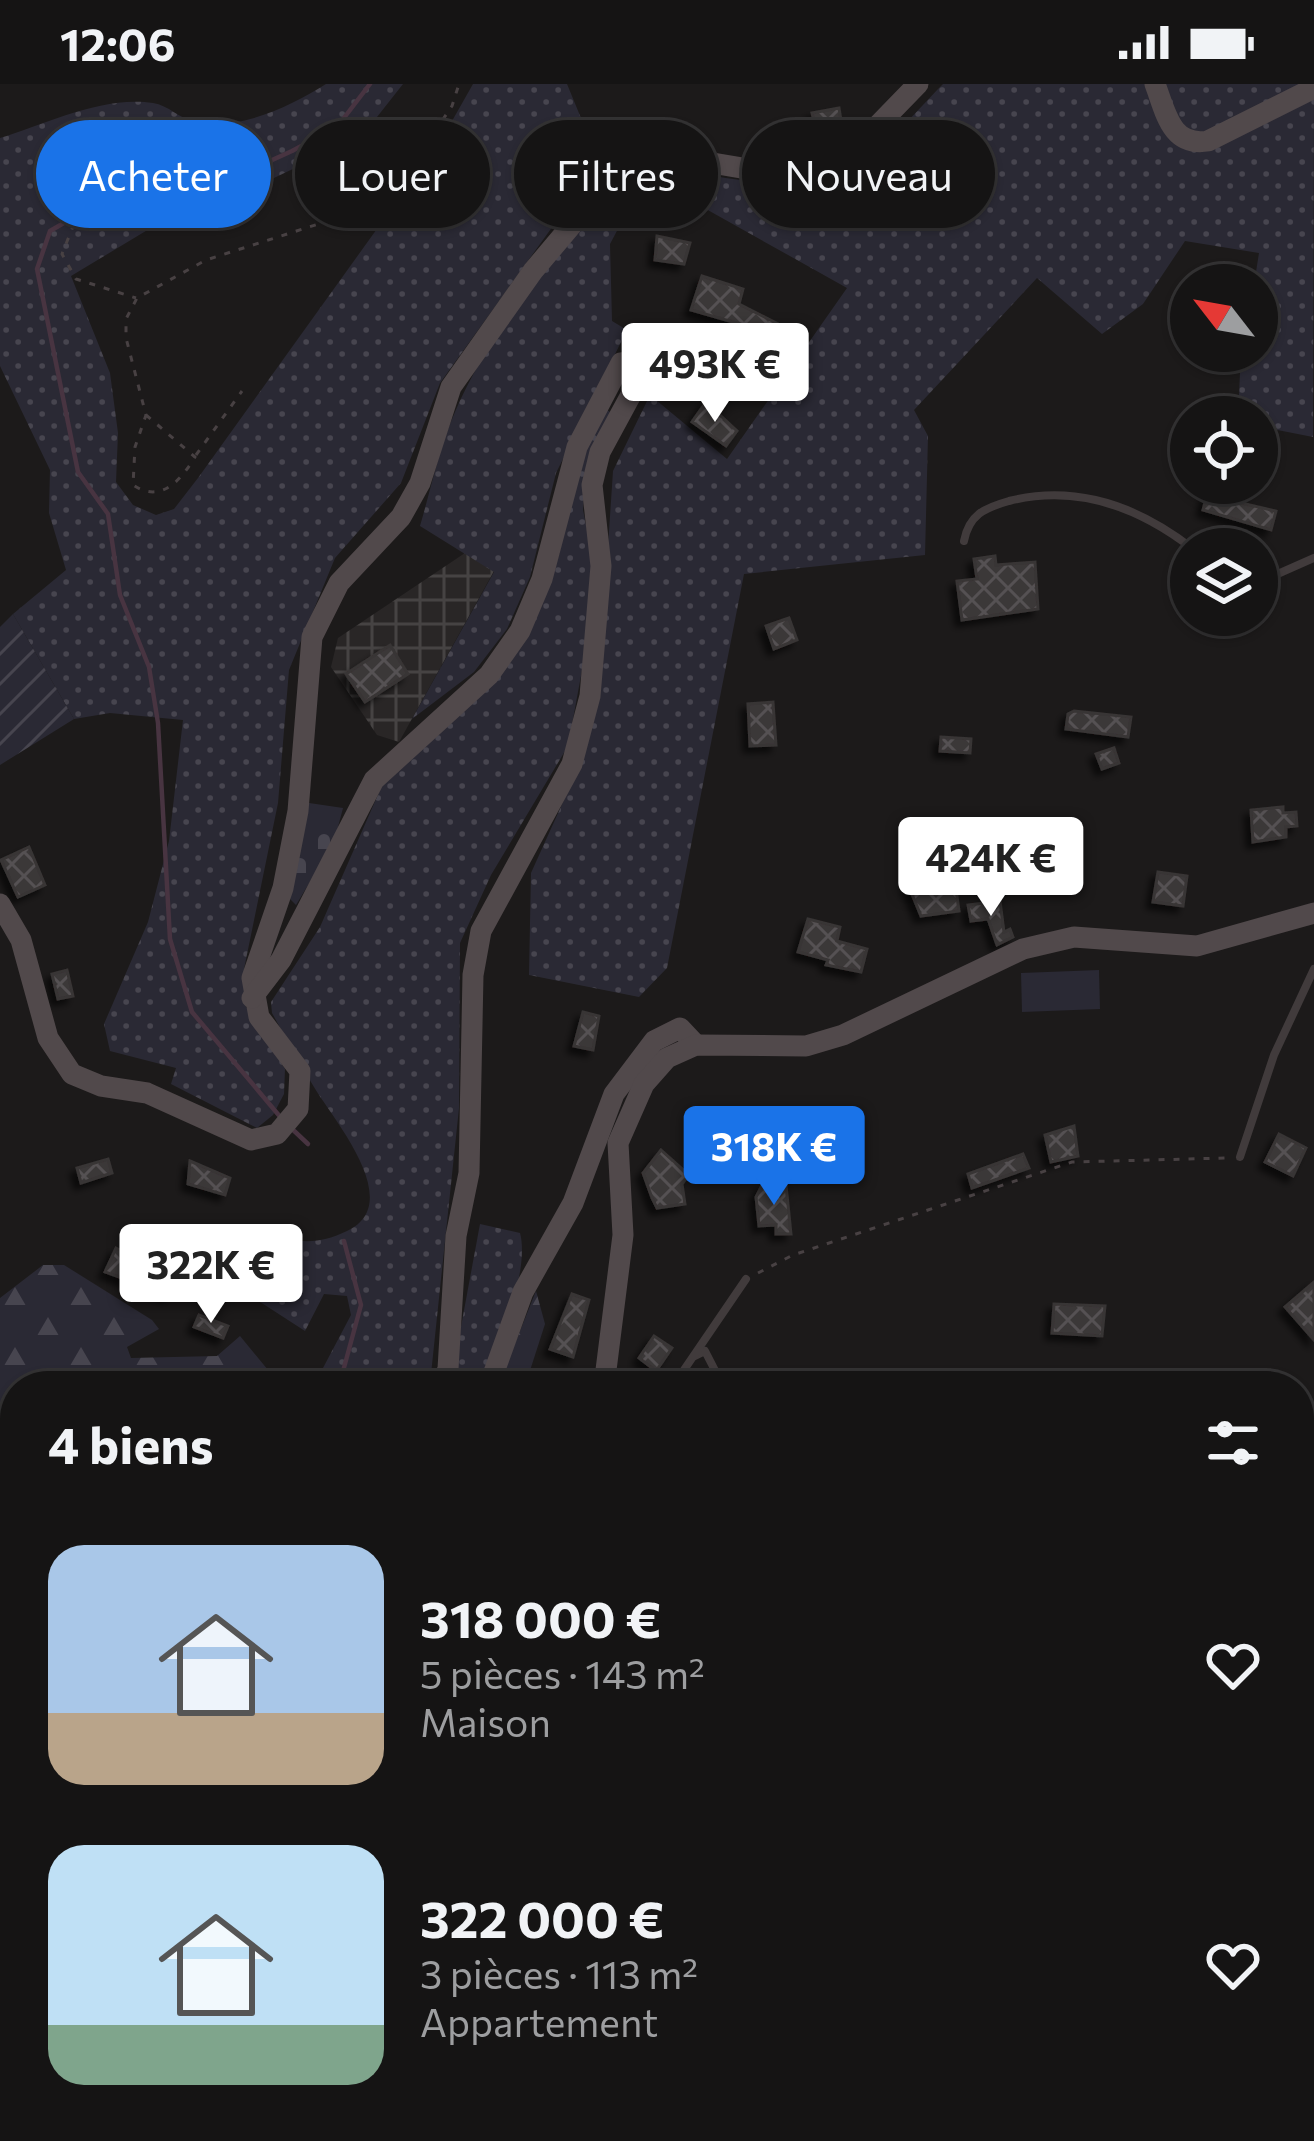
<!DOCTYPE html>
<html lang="fr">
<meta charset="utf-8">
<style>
body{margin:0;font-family:Commissioner,sans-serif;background:#1e1d1d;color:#f1f3f6;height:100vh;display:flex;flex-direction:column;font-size:45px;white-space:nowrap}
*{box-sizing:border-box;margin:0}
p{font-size:39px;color:#9d9ea0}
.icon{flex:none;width:66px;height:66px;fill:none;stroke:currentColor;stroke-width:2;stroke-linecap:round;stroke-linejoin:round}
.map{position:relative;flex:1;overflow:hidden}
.details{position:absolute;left:0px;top:1287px;width:1314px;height:771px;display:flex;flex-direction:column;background:#151414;border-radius:48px 48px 0 0;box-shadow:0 3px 9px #0004,0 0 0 3px #343334}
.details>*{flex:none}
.banner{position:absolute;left:36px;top:36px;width:1242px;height:108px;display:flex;gap:24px}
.needle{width:78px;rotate:301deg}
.buttons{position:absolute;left:1170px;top:180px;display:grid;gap:24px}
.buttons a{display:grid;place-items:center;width:108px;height:108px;border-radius:50%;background:#151414;box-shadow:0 3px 9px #0004,0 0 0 3px #343334;font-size:60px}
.price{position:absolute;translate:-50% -102px;padding:0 27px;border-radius:12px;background:#fff;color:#222;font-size:39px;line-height:78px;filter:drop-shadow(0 3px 6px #0008)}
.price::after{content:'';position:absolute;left:50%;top:72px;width:36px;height:27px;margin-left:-18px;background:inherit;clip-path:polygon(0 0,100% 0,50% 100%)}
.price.selected{background:#1a73e8;color:#fff}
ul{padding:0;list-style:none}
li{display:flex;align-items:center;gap:36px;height:300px;padding:0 48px}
li span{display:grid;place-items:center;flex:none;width:336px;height:240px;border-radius:36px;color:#555}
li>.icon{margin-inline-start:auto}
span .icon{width:144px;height:144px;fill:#fffc;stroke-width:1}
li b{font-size:51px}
h2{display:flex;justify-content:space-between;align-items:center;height:144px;padding:0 48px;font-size:51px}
.pill{padding:0 42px;border-radius:54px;background:#151414;box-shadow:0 3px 9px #0004,0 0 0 3px #343334;font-size:42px;line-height:108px}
.pill.selected{background:#1a73e8;color:#fff}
.status{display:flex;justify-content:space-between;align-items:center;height:84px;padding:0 60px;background:#151414;direction:ltr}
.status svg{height:33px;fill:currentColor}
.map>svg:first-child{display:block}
</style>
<div class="status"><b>12:06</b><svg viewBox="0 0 49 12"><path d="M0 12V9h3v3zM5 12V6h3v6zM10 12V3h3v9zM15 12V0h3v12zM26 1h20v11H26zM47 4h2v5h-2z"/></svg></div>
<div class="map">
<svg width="1314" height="2057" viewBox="0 0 1314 2057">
<defs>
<pattern id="industrial-grid" width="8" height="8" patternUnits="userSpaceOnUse" patternTransform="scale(3)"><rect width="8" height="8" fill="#292626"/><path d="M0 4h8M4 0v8" fill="none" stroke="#464343"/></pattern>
<pattern id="grass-dots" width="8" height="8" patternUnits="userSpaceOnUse" patternTransform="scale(3)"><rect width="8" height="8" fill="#2a2934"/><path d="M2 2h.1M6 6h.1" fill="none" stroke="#47454f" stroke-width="1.8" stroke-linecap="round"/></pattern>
<pattern id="forest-firs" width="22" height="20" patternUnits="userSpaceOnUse" patternTransform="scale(3)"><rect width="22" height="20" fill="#2a2934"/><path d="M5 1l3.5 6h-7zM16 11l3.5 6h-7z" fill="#47454f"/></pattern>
<pattern id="cemetery-stones" width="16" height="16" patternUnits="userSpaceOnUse" patternTransform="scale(3)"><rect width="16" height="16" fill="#2a2934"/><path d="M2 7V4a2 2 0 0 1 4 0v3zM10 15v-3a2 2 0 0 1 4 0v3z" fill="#47454f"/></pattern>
<pattern id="garden-furrows" width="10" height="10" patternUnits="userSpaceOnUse" patternTransform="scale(3)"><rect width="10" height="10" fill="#2a2934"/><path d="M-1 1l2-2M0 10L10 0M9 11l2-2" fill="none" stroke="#47454f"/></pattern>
<pattern id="building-cross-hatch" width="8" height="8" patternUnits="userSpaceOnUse" patternTransform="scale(3)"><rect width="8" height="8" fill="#3b3738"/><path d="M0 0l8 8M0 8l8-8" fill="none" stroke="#555152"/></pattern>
<filter id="shadow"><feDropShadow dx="-6" dy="6" stdDeviation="3" flood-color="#0009"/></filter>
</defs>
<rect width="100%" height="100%" fill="#1c1a1a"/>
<path fill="url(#industrial-grid)" d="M465 469 494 487 399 658 377 651 331 583 338 554Z"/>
<g fill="url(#grass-dots)">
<path d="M326 0H403L362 52 234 113 174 130 71 192 110 289 118 349 116 398 133 421 156 431 174 425 198 394 443 53 473 0H567L599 78 440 299 401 399 335 474 289 586 278 719 244 885 245 921 285 985 284 1010 273 1031 257 1044 171 1000 176 984 110 967 104 940 148 838 169 757 183 636 110 629 74 635 13 530 66 486 49 429 50 386 0 282V54C45 40 104 11 153 19 168 21 180 35 195 38 238 48 291 22 326 0Z"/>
<path d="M943 0H1314L1313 353 1257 342V333H1238L1241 267H1257L1254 201 1259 169 1185 157 1143 220 1102 250 1037 194 914 326 928 352 925 471 744 490 667 884 639 913 529 891 531 789 582 676 599 599 613 387 650 311 727 375 847 204 656 97 665 84C720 91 792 113 844 88 882 71 914 29 943 0Z"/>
<path d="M616 105 629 124 610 160 612 237 627 246 556 389 530 493 507 545 474 588 412 635 494 488 420 442C431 405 439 364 455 328 490 247 554 168 616 105Z"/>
<path d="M606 325 610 328 586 384 583 426 593 474 585 570 568 662 491 791 460 859 459 1024 431 1290 423 1302H334L323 1284 351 1231 347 1212 324 1210 305 1247 237 1203 234 1157 276 1171 285 1155C311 1159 323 1158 347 1147 407 1119 332 1034 314 1003 299 979 286 954 272 929L271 918 320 843 384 697 543 513 559 471 582 366Z"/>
<path d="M480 1140 520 1149C530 1186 499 1270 476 1302H450Z"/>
<path d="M1314 1718V2057H1191L1196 2043H1299V1729Z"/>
<path d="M350 2043H547L601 2057H287Z"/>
</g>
<g fill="url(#forest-firs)">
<path d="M43 1181H64L152 1236 159 1245 127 1263 131 1274 217 1272 240 1252 268 1286 249 1302H15L14 1586 0 1568V1214Z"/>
<path d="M536 1207 545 1240 525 1302H498Z"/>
</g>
<path fill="url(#cemetery-stones)" d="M309 719 343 724 334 758 296 821 290 815Z"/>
<g fill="url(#garden-furrows)">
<path d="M13 530 74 635 0 681V543Z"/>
<path d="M0 1996 15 1999V2043H134L170 2057H0Z"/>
</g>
<path fill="#2a2934" d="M1099 886 1100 925 1022 928 1021 889Z"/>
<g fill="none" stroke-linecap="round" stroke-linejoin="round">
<g stroke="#483441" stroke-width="4.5">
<path d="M282 1035 192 928 170 855 158 639 149 583 120 511 108 430 78 388 37 185 50 147 126 103 230 95 292 67 337 43 370 0"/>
<path d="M290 1043 308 1060"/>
<path d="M339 1302 361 1221 344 1157"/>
</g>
</g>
<g fill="url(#building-cross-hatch)" stroke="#383434" stroke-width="3" filter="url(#shadow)">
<path d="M839 24 844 55 821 68 812 29Z"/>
<path d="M657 152 690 159 684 180 655 176Z"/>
<path d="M702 192 743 205 739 220 796 249 784 269 753 252 757 245 691 226Z"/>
<path d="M706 318 737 347 726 362 692 338Z"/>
<path d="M1207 411 1276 427 1271 446 1203 426Z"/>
<path d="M995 472 996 481 1035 478 1038 525 962 536 957 497 977 495 974 475Z"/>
<path d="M789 534 797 556 774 565 766 542Z"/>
<path d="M390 561 408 590 365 618 346 590Z"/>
<path d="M773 618 776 661 750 662 748 620Z"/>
<path d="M1074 627 1131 633 1128 653 1066 645 1068 630Z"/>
<path d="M941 653 971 655 970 669 940 667Z"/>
<path d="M1114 664 1119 679 1102 685 1096 670Z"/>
<path d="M1283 723V729L1296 728 1297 742 1286 743V753L1253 758 1251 726Z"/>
<path d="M29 763 45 801 18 813 1 776Z"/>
<path d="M1158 788 1187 792 1183 822 1153 818Z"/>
<path d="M955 797 959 827 921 832 909 803Z"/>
<path d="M1000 817 1004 848 1010 845 1013 853 997 861 988 835 971 837 968 821Z"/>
<path d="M808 835 840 843 837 857 867 865 861 888 826 881 828 876 798 868Z"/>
<path d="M67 886 73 912 58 915 52 890Z"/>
<path d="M583 928 599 932 593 966 574 962Z"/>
<path d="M1074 1042 1078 1072 1051 1078 1045 1051Z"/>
<path d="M1279 1050 1306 1064 1293 1092 1265 1078Z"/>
<path d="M661 1066 689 1091 682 1100 685 1120 657 1124 652 1114 643 1089Z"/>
<path d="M1023 1070 1029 1084 972 1104 968 1090Z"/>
<path d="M108 1075 112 1089 81 1099 77 1084Z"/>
<path d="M190 1077 230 1094 225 1111 188 1100Z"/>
<path d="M762 1101H786L791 1150H776V1141L759 1142 756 1113Z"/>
<path d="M266 1143 281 1149 274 1165 259 1158Z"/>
<path d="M116 1164 177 1193 169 1211 105 1188Z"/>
<path d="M1314 1198V1256L1285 1223Z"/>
<path d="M572 1210 589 1216 573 1273 550 1265Z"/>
<path d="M1054 1220 1105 1222 1102 1252 1052 1249Z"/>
<path d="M199 1231 228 1242 223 1254 194 1243Z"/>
<path d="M654 1252 672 1264 656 1287 639 1274Z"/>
<path d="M930 2043H943L975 2057H925Z"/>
<path d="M1054 2043H1074L1064 2057H1044Z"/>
</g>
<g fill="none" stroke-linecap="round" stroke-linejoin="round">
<g stroke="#484143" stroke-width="3" stroke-dasharray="6 9" stroke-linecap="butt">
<path d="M74 140 62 170 76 195 136 214"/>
<path d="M146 331 195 373C181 396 161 420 133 401L135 363 146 331 126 254V235L137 214 206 176 387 118 452 22 459 0"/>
<path d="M196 371 242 307"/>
<path d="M758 1189 793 1171 1072 1078 1227 1074"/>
<path d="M144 1302 149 1291"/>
<path d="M0 1684 15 1665"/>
<path d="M193 2043 223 2050 287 2043"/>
<path d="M602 2043 641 2057"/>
<path d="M799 2057 807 2043"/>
</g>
<g stroke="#413b3c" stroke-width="8">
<path d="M964 457C969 431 984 424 1009 417 1077 400 1139 423 1193 465"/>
<path d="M1257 499 1314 474"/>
<path d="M1240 1073 1274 971 1314 885"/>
<path d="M695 1272 705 1267 723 1302"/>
<path d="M673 1302 746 1195"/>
</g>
<path stroke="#413b3c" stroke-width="14" d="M0 1986 15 1989"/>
<g stroke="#51494b" stroke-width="21">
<path d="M1155 0C1166 29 1171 63 1208 57L1314 4"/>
<path d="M0 820 21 856 48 954 72 990 101 1002 147 1009 251 1056 277 1050 298 1025 300 987 259 933 252 894 283 804 298 727 312 553 339 499 401 433 420 399 451 303 533 187 608 98 665 71 801 94 849 71 918 0"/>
<path d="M252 914 281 876 374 696 489 591 520 547 542 495 577 363 621 279 636 277 639 296 600 368 592 401 601 482 590 612 572 680 481 847 473 891 469 1089 456 1152 448 1285 441 1302"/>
<path d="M489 1302 523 1208 573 1119 614 1010 654 957 680 944 696 961"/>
<path d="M604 1302 623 1151 618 1059 644 1000 667 974 696 961 806 962 843 951 1023 865 1074 853 1197 862 1314 829"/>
<path d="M0 1788 15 1785"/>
<path d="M0 1968 15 1971"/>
<path d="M990 2057 998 2043"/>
</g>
</g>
</svg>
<div class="buttons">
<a><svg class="needle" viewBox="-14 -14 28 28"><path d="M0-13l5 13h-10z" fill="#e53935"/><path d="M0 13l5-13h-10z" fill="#9d9ea0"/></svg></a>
<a><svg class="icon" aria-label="locate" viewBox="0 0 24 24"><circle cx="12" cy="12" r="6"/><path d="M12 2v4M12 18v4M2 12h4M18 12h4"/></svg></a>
<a><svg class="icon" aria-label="layers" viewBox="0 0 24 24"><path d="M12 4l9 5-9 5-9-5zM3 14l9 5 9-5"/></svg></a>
</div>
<b class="price" style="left:715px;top:341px">493K €</b>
<b class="price" style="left:991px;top:835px">424K €</b>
<b class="price selected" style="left:774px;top:1124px">318K €</b>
<b class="price" style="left:211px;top:1242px">322K €</b>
<div class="banner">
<a class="pill selected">Acheter</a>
<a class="pill">Louer</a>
<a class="pill">Filtres</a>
<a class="pill">Nouveau</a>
</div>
<section class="details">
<h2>4 biens<svg class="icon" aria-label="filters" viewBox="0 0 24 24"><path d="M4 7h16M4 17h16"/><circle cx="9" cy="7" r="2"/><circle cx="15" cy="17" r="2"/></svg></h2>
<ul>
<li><span style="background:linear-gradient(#a9c7e8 70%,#b9a48a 0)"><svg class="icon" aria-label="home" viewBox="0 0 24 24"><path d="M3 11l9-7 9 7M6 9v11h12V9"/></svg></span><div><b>318 000 €</b><p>5 pièces · 143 m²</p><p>Maison</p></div><svg class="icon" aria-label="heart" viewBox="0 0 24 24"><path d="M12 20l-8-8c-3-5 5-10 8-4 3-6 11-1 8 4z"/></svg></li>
<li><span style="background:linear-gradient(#bfe0f5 75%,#7fa58c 0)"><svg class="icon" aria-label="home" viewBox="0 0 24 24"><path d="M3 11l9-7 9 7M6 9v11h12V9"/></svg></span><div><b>322 000 €</b><p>3 pièces · 113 m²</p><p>Appartement</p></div><svg class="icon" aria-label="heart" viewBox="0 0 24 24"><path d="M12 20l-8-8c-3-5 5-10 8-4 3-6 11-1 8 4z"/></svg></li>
</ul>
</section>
</div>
